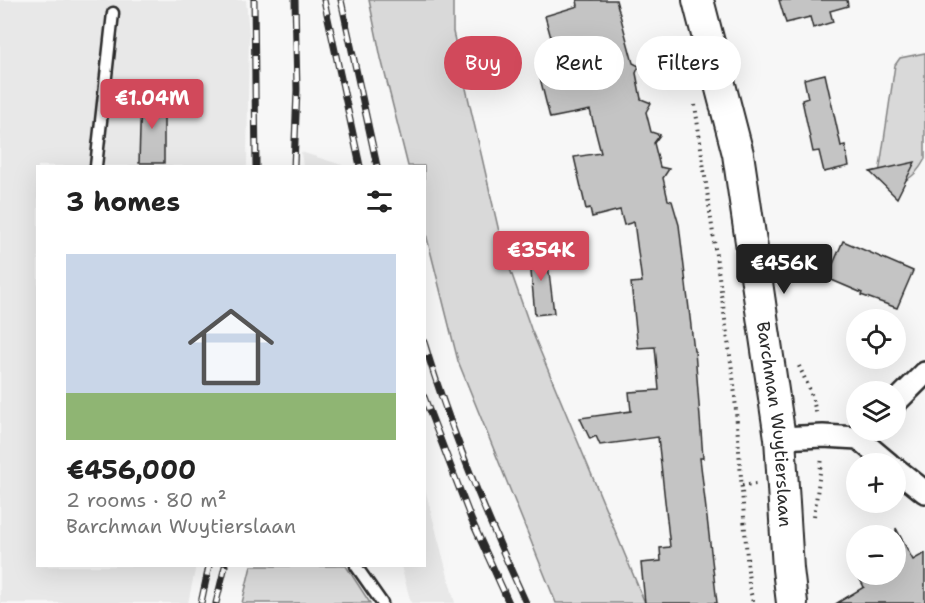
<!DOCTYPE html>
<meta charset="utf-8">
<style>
body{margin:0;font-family:"Shantell Sans",sans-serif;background:#f2f2f2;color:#222;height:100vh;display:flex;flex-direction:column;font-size:22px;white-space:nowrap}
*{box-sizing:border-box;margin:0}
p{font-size:20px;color:#767676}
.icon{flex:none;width:33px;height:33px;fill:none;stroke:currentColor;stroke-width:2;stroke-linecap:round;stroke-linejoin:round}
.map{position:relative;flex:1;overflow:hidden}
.sheet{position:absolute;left:36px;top:165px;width:390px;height:402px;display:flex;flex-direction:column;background:#fff;border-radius:0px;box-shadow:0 6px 24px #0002}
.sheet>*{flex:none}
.guide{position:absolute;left:444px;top:36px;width:390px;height:54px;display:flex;gap:12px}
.buttons{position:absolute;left:846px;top:309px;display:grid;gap:12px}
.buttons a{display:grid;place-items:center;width:60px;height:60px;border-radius:50%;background:#fff;box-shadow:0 6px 24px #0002;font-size:30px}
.price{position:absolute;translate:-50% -51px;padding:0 14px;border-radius:6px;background:#d1495b;color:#fff;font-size:20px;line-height:39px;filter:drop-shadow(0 2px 3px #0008)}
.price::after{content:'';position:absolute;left:50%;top:36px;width:18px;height:14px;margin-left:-9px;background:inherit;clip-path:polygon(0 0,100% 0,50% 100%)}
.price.current{background:#222;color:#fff}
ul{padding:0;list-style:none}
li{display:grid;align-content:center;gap:12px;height:318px;padding:0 30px}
li span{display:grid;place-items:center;height:186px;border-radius:0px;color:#555}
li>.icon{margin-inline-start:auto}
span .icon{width:108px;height:108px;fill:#fffc;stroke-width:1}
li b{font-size:26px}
h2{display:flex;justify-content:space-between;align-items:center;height:72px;padding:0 30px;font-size:26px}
.chip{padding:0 21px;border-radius:27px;background:#fff;box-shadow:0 6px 24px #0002;font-size:21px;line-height:54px}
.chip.current{background:#d1495b;color:#fff}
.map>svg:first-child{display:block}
</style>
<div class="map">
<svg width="925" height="603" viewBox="0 0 925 603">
<rect width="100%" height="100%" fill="#f7f7f7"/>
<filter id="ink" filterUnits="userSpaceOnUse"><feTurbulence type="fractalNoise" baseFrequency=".0167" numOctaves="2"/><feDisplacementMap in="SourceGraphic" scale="12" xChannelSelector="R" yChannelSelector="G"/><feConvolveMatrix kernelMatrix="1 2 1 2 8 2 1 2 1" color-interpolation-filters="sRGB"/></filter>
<g filter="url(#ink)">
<g fill="#e8e8e8">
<path d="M0 0H246L249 34 247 166H38V566H196L188 603H0Z"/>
<path d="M301 152 342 165V166H303Z"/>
<path d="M425 489 455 603H411L401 566H424Z"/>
</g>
<g fill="#d9d9d9" stroke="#828282" stroke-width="1.5">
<path d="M369 0H453V32L503 249 531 329 645 603H556L458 361 425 230 424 166H408L381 58Z"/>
<path d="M925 53V159C913 181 903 185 878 181L895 65 900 58Z"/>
<path d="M251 566H346L370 603H242Z"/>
</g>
<g fill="#c4c4c4" stroke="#2b2b2b" stroke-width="1.5">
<path d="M577 0H616L633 63 639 66 636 73 641 99 651 103 646 112 651 132 660 135 654 143 660 167 669 169 663 178 668 200 672 201 679 225 694 351H695L703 458H700L717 603H645L641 563 661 561 660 548 670 547 658 437 600 445 596 436 590 439 580 418 631 411 629 392 659 390 655 347 638 348 631 283 642 282 634 222 624 225 620 210 592 217 590 208 586 209 574 157 601 153 590 110 550 118 536 62 556 56 545 16 578 6Z"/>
<path d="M779 0H847L848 6 830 11 833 22 813 28 810 17 786 23Z"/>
<path d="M825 74 841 146 845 145 849 166 824 172 819 151 813 152 802 100 808 98 804 79Z"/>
<path d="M141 95 164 96V163H139Z"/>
<path d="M915 162 897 198 870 172Z"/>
<path d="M843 241 913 271 897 308 861 295 862 293 827 278Z"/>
<path d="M546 248 554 313 535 315 529 250Z"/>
<path d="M896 528 913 560 925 553V603H837L864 587 857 574H896Z"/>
</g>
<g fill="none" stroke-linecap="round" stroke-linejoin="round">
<defs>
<g id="lane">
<path d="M96 166 113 13"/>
<path d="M356 566 382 603"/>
</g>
<g id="street">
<path d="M896 402 925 373"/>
<path d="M780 438 823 436 858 438 889 464"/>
<path d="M896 469 925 492"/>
</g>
<g id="secondary">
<path id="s1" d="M698 0 738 154 780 438 788 569 792 603"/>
</g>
</defs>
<use href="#lane" stroke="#2b2b2b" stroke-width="15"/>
<use href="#street" stroke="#2b2b2b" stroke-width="26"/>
<use href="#secondary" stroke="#2b2b2b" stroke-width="34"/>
<g stroke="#2b2b2b" stroke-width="4" stroke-dasharray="1.5 4.5" stroke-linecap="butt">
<path d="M695 105 734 384 749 584 753 603"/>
<path d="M799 366 810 390 817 415"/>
<path d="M742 485 756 484"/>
<path d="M814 516 822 458"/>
</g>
<use href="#lane" stroke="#fff" stroke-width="10"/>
<use href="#street" stroke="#fff" stroke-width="21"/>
<use href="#secondary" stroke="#fff" stroke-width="30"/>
<defs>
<g id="rail">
<path d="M254 0 256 166"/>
<path d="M324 0 360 166"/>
<path d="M341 0 377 166"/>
<path d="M294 166 297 90 295 0"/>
<path d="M424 342C451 432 487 518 526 603"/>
<path d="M424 397 471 519 509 603"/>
<path d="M201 603 209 566"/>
<path d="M216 603 225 566"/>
</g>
</defs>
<use href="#rail" stroke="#2b2b2b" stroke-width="7"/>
<use href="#rail" stroke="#fff" stroke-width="4.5" stroke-dasharray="14" stroke-linecap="butt"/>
</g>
</g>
<g text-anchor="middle" stroke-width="5" stroke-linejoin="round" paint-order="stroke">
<g font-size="18" fill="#2b2b2b" stroke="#fff">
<text dy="6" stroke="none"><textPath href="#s1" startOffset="432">Barchman Wuytierslaan</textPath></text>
</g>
</g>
</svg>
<div class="buttons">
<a><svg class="icon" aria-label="locate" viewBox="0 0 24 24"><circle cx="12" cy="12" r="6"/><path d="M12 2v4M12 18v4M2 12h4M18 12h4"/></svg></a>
<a><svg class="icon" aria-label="layers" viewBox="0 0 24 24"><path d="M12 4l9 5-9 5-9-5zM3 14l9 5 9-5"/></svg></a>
<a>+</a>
<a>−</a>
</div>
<b class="price" style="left:152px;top:130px">€1.04M</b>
<b class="price" style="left:541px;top:282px">€354K</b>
<b class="price current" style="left:784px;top:295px">€456K</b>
<div class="guide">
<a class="chip current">Buy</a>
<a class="chip">Rent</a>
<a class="chip">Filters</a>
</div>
<section class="sheet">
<h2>3 homes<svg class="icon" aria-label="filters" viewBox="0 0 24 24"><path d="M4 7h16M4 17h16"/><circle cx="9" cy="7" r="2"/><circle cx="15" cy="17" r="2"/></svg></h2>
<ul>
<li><span style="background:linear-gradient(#c9d6e8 75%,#8fb573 0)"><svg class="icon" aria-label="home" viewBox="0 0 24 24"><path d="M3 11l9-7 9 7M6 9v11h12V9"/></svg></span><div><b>€456,000</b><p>2 rooms · 80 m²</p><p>Barchman Wuytierslaan</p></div></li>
</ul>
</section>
</div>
